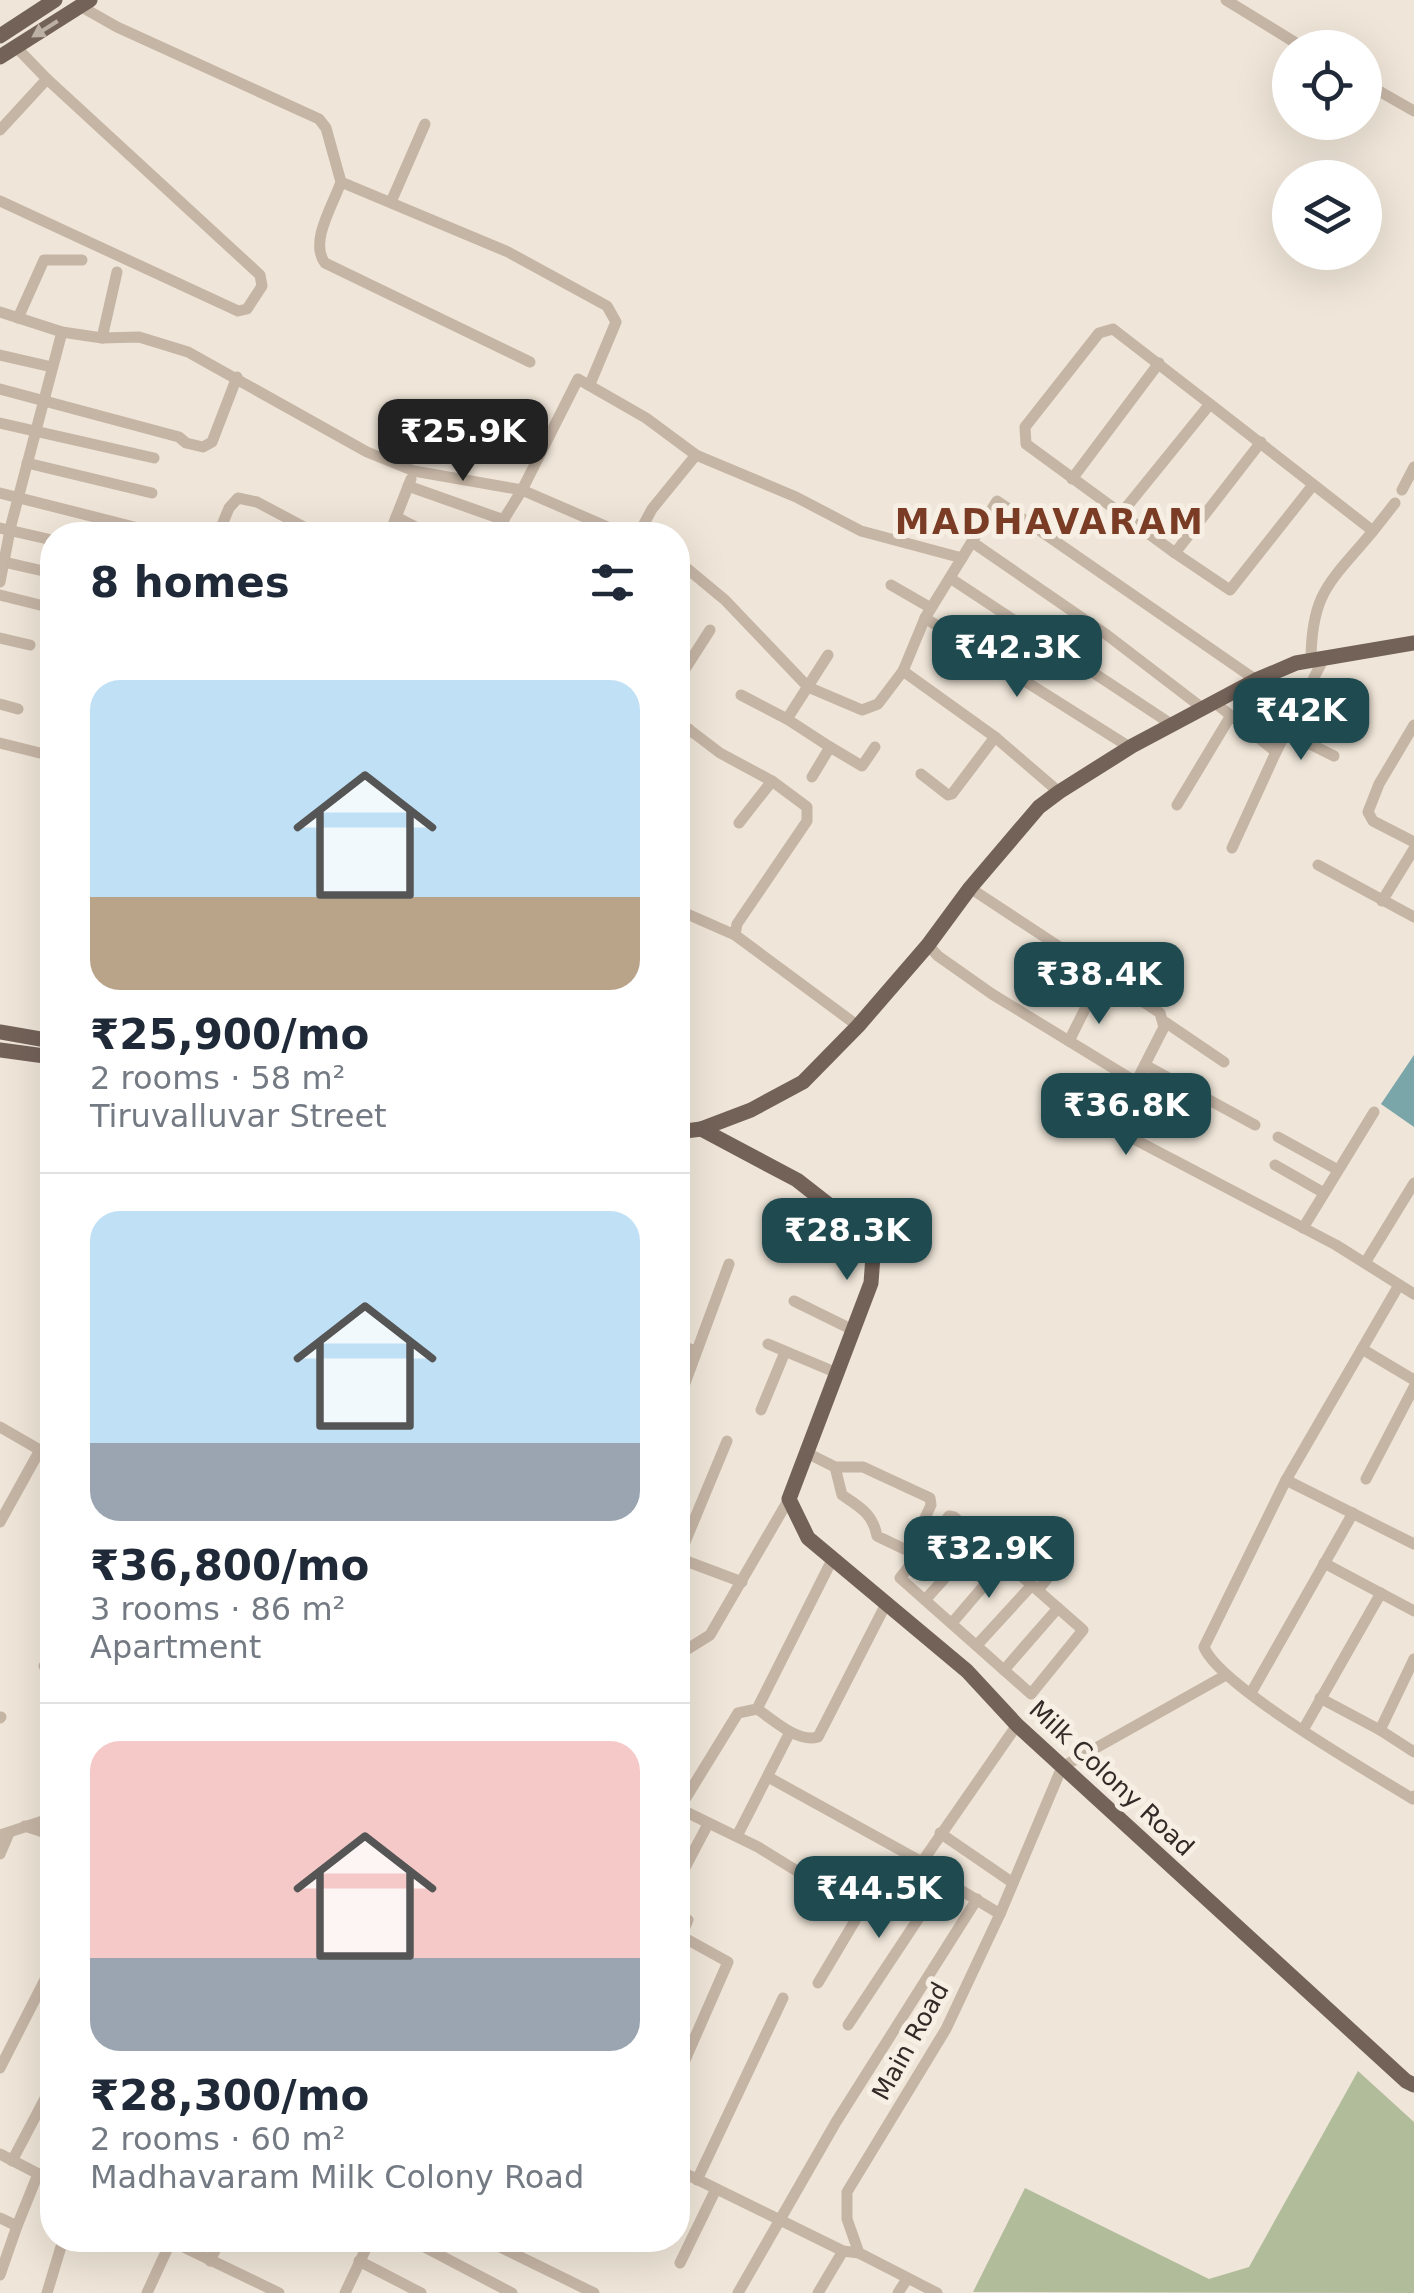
<!DOCTYPE html>
<meta charset="utf-8">
<style>
body{margin:0;font-family:"DejaVu Sans",sans-serif;background:#f2f2f3;color:#1f2937;height:100vh;display:flex;flex-direction:column;font-size:38px;white-space:nowrap}
*{box-sizing:border-box;margin:0}
p{font-size:32px;color:#747a83}
.icon{flex:none;width:55px;height:55px;fill:none;stroke:currentColor;stroke-width:2;stroke-linecap:round;stroke-linejoin:round}
.map{position:relative;flex:1;overflow:hidden}
.side{position:absolute;left:40px;top:522px;width:650px;height:1730px;display:flex;flex-direction:column;background:#fff;border-radius:40px;box-shadow:0 10px 40px #0002}
.side>*{flex:none}
.controls{position:absolute;left:1272px;top:30px;display:grid;gap:20px}
.controls a{display:grid;place-items:center;width:110px;height:110px;border-radius:50%;background:#fff;box-shadow:0 10px 40px #0002;font-size:50px}
.price{position:absolute;translate:-50% -85px;padding:0 22px;border-radius:20px;background:#1f4b50;color:#fff;font-size:32px;line-height:65px;filter:drop-shadow(0 2px 5px #0008)}
.price::after{content:'';position:absolute;left:50%;top:60px;width:30px;height:22px;margin-left:-15px;background:inherit;clip-path:polygon(0 0,100% 0,50% 100%)}
.price.current{background:#222;color:#fff}
ul{padding:0;list-style:none}
li{display:grid;align-content:center;gap:20px;height:530px;padding:0 50px}
li+li{border-top:2px solid #e0e1e3}
li span{display:grid;place-items:center;height:310px;border-radius:30px;color:#555}
li>.icon{margin-inline-start:auto}
span .icon{width:180px;height:180px;fill:#fffc;stroke-width:1}
li b{font-size:42px}
h2{display:flex;justify-content:space-between;align-items:center;height:120px;padding:0 50px;font-size:42px}
.map>svg:first-child{display:block}
</style>
<div class="map">
<svg width="1414" height="2293" viewBox="0 0 1414 2293">
<rect width="100%" height="100%" fill="#efe5d8"/>
<path fill="#b0bc9a" d="M1358 2071 1414 2122V2293L973 2292 1025 2188 1209 2279 1249 2267Z"/>
<path fill="#7aa6a9" d="M1414 1055V1127L1381 1104Z"/>
<g fill="none" stroke-linecap="round" stroke-linejoin="round">
<g stroke="#c5b5a5" stroke-width="11">
<path d="M1226 0 1304 48"/>
<path d="M80 6 117 27 319 119 326 128 341 182 508 252 607 306 616 322 590 384"/>
<path d="M1365 83 1414 111"/>
<path d="M0 130 47 79"/>
<path d="M341 182C333 205 309 242 325 263L530 362"/>
<path d="M0 201 238 311 247 309 262 286 260 275 47 79 16 47"/>
<path d="M391 202 425 124"/>
<path d="M0 312 62 332 102 338 139 337 188 352 367 452 414 471 522 490 626 535"/>
<path d="M18 318 44 260H82"/>
<path d="M102 338 117 272"/>
<path d="M0 355 52 367"/>
<path d="M0 389 179 437 186 443 203 447 212 442 237 377"/>
<path d="M1210 404 1113 329 1099 333 1025 427 1026 444 1175 553 1261 442"/>
<path d="M0 423 154 458"/>
<path d="M27 463 152 493"/>
<path d="M1072 479 1159 363"/>
<path d="M408 486 504 520"/>
<path d="M1402 490 1414 467"/>
<path d="M0 493 138 528"/>
<path d="M1120 515 1210 404 1373 531C1331 582 1311 591 1311 662"/>
<path d="M396 517 431 535"/>
<path d="M0 528 52 540"/>
<path d="M1373 531 1395 503"/>
<path d="M218 535 229 508 238 498 257 502 319 535"/>
<path d="M389 535 411 479"/>
<path d="M494 535 522 490 578 379 646 418 696 455 796 497 861 531 962 558"/>
<path d="M638 535 652 509 696 455"/>
<path d="M972 542 1107 635 1201 707"/>
<path d="M1175 553 1230 590 1313 485"/>
<path d="M0 561 52 573"/>
<path d="M678 561 725 600 808 687 862 710 878 704 903 671 925 618 997 501 1256 680"/>
<path d="M950 578 1171 724"/>
<path d="M0 582 11 525 62 332"/>
<path d="M891 585 931 608"/>
<path d="M0 595 52 608"/>
<path d="M925 618 1131 748"/>
<path d="M0 638 30 645"/>
<path d="M903 671 995 737"/>
<path d="M678 680 710 630"/>
<path d="M741 695 787 719 828 655"/>
<path d="M1214 702 1276 752 1323 660"/>
<path d="M0 704 18 709"/>
<path d="M787 719 830 747 812 777"/>
<path d="M678 721 720 753 772 781"/>
<path d="M1414 725 1379 784 1368 812 1373 821 1414 842"/>
<path d="M1286 732 1334 756"/>
<path d="M0 743 52 756"/>
<path d="M830 747 862 766 875 747"/>
<path d="M678 750 689 729"/>
<path d="M921 774 948 795 952 794 995 737 1059 792"/>
<path d="M1177 805 1230 717"/>
<path d="M739 823 772 781 807 807V821L737 924 735 935 858 1026"/>
<path d="M1232 848 1276 752"/>
<path d="M1318 865 1414 917"/>
<path d="M970 888 1160 1013 1164 1027 1136 1082"/>
<path d="M1382 901 1414 849"/>
<path d="M678 910 735 935"/>
<path d="M928 945 938 956 992 994 1136 1082C1130 1100 1116 1121 1130 1137L1336 1245 1414 1294"/>
<path d="M1165 1022 1224 1062"/>
<path d="M1069 1041 1092 995"/>
<path d="M1145 1065 1255 1125"/>
<path d="M1278 1137 1338 1170"/>
<path d="M1275 1165 1324 1193"/>
<path d="M1303 1228 1374 1112"/>
<path d="M1365 1263 1414 1183"/>
<path d="M1399 1285 1286 1480 1204 1647C1219 1686 1371 1773 1413 1799L1414 1796"/>
<path d="M794 1301 853 1330"/>
<path d="M768 1344 837 1373"/>
<path d="M678 1345 696 1351"/>
<path d="M1362 1349 1414 1380"/>
<path d="M678 1402 729 1264"/>
<path d="M761 1410 785 1352"/>
<path d="M0 1427 52 1457"/>
<path d="M807 1453 835 1467H863L930 1498 931 1505 912 1546 904 1549 877 1536C873 1514 860 1507 842 1495L835 1467"/>
<path d="M1366 1479 1414 1387"/>
<path d="M1286 1480 1414 1544"/>
<path d="M949 1516 954 1517 1083 1630 1031 1694 900 1578Z"/>
<path d="M0 1522 40 1450"/>
<path d="M678 1558 742 1582"/>
<path d="M678 1559 727 1441"/>
<path d="M1324 1563 1414 1611"/>
<path d="M50 1564 52 1559"/>
<path d="M1038 1590 1058 1565"/>
<path d="M925 1600 980 1539"/>
<path d="M952 1623 1005 1561"/>
<path d="M977 1645 1032 1585"/>
<path d="M678 1655 710 1635 789 1499"/>
<path d="M1414 1659 1380 1730 1414 1752"/>
<path d="M44 1666 52 1669"/>
<path d="M1004 1670 1058 1608"/>
<path d="M1251 1693 1353 1513"/>
<path d="M1320 1698 1380 1730"/>
<path d="M757 1709C774 1720 797 1743 818 1737L887 1602"/>
<path d="M0 1718 1 1717"/>
<path d="M1303 1730 1381 1593"/>
<path d="M768 1777 922 1862 1017 1725"/>
<path d="M678 1808 758 1847 857 1908 856 1919 818 1983"/>
<path d="M679 1809 738 1713 757 1709 832 1560"/>
<path d="M25 1826 52 1835"/>
<path d="M940 1833 1013 1883"/>
<path d="M0 1835 52 1818"/>
<path d="M737 1836 790 1732"/>
<path d="M0 1854 9 1833"/>
<path d="M678 1881 708 1824"/>
<path d="M678 1913 688 1920 681 1936"/>
<path d="M678 1942 681 1936 728 1962 678 2076"/>
<path d="M848 2025 944 1880 1000 1914"/>
<path d="M0 2068 52 1966"/>
<path d="M0 2154 52 2181"/>
<path d="M12 2161 52 2085"/>
<path d="M678 2170 843 2251 859 2253"/>
<path d="M697 2180 783 1998"/>
<path d="M0 2218 17 2226 38 2174"/>
<path d="M169 2240 279 2293"/>
<path d="M411 2240 512 2293"/>
<path d="M486 2240 594 2293"/>
<path d="M288 2245 291 2240"/>
<path d="M210 2261 220 2240"/>
<path d="M359 2261 421 2293"/>
<path d="M680 2263 716 2189"/>
<path d="M0 2275 17 2226"/>
<path d="M47 2293 63 2240"/>
<path d="M147 2293 171 2241"/>
<path d="M345 2293 370 2240"/>
<path d="M738 2293 836 2122 977 1899"/>
<path d="M818 2293 843 2251"/>
<path d="M898 2293 907 2279"/>
<path d="M937 2293 859 2253 847 2219V2192L946 2029 1000 1914 1062 1767 1226 1675"/>
</g>
<g stroke="#736258" stroke-width="15">
<path d="M0 36 55 0"/>
<path d="M0 57 90 0"/>
<path d="M0 1032 52 1041"/>
<path d="M0 1050 52 1057"/>
<path d="M701 1129 797 1180 861 1230 873 1256 871 1283 789 1499 808 1538 967 1671 1017 1725 1406 2081 1414 2085"/>
<path d="M678 1132 701 1129 751 1110 803 1082 858 1026 928 945 970 888 1039 807 1059 792 1132 746 1256 680 1296 663 1414 643"/>
</g>
</g>
<defs><path id="oneway-solid" d="M-6-.8H1V-3.2L6.5 0L1 3.2V.8H-6Z" transform="scale(2.5)"/></defs>
<use fill="#bcb0a5" href="#oneway-solid" transform="translate(45 29) rotate(148)"/>
<g text-anchor="middle" stroke-width="10" stroke-linejoin="round" paint-order="stroke">
<g font-size="25" fill="#322a26" stroke="#f7efe4">
<text transform="translate(1112 1778) rotate(43)" y="9">Milk Colony Road</text>
<text transform="translate(910 2041) rotate(-61)" y="9">Main Road</text>
</g>
<g font-size="35" font-weight="bold" letter-spacing="2.5" fill="#7b3c25" stroke="#f7efe4">
<text x="1050" y="534">MADHAVARAM</text>
</g>
</g>
</svg>
<div class="controls">
<a><svg class="icon" aria-label="locate" viewBox="0 0 24 24"><circle cx="12" cy="12" r="6"/><path d="M12 2v4M12 18v4M2 12h4M18 12h4"/></svg></a>
<a><svg class="icon" aria-label="layers" viewBox="0 0 24 24"><path d="M12 4l9 5-9 5-9-5zM3 14l9 5 9-5"/></svg></a>
</div>
<b class="price current" style="left:463px;top:484px">₹25.9K</b>
<b class="price" style="left:1017px;top:700px">₹42.3K</b>
<b class="price" style="left:1301px;top:763px">₹42K</b>
<b class="price" style="left:1099px;top:1027px">₹38.4K</b>
<b class="price" style="left:1126px;top:1158px">₹36.8K</b>
<b class="price" style="left:847px;top:1283px">₹28.3K</b>
<b class="price" style="left:989px;top:1601px">₹32.9K</b>
<b class="price" style="left:879px;top:1941px">₹44.5K</b>
<section class="side">
<h2>8 homes<svg class="icon" aria-label="filters" viewBox="0 0 24 24"><path d="M4 7h16M4 17h16"/><circle cx="9" cy="7" r="2"/><circle cx="15" cy="17" r="2"/></svg></h2>
<ul>
<li><span style="background:linear-gradient(#bfe0f5 70%,#b9a48a 0)"><svg class="icon" aria-label="home" viewBox="0 0 24 24"><path d="M3 11l9-7 9 7M6 9v11h12V9"/></svg></span><div><b>₹25,900/mo</b><p>2 rooms · 58 m²</p><p>Tiruvalluvar Street</p></div></li>
<li><span style="background:linear-gradient(#bfe0f5 75%,#9aa5b1 0)"><svg class="icon" aria-label="home" viewBox="0 0 24 24"><path d="M3 11l9-7 9 7M6 9v11h12V9"/></svg></span><div><b>₹36,800/mo</b><p>3 rooms · 86 m²</p><p>Apartment</p></div></li>
<li><span style="background:linear-gradient(#f6c9c9 70%,#9aa5b1 0)"><svg class="icon" aria-label="home" viewBox="0 0 24 24"><path d="M3 11l9-7 9 7M6 9v11h12V9"/></svg></span><div><b>₹28,300/mo</b><p>2 rooms · 60 m²</p><p>Madhavaram Milk Colony Road</p></div></li>
</ul>
</section>
</div>
